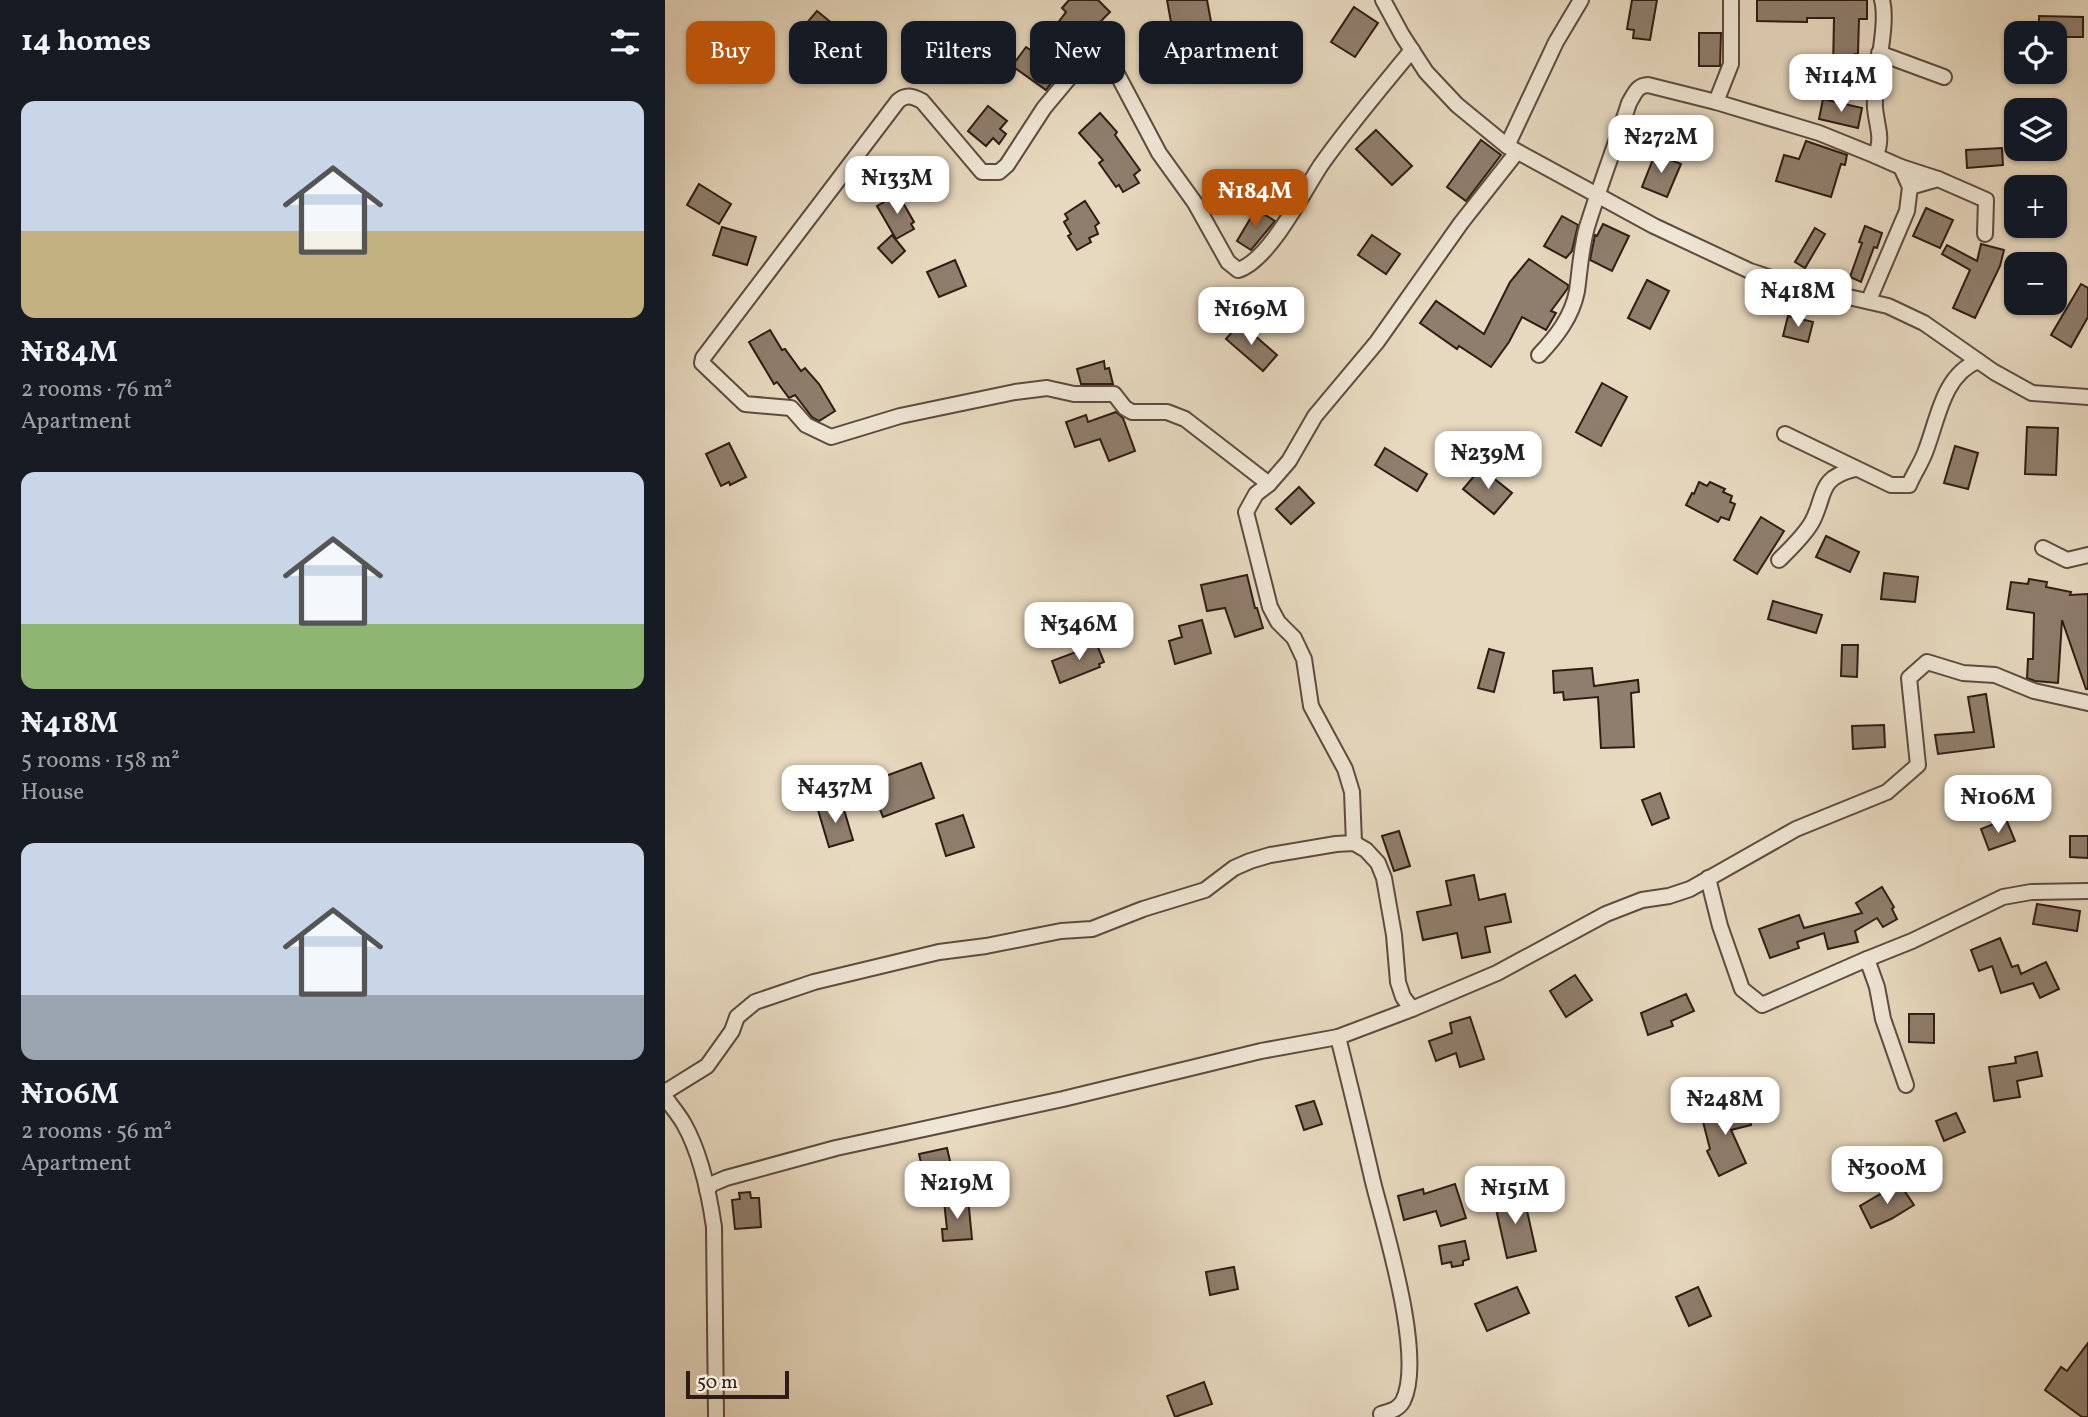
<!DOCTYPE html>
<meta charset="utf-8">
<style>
body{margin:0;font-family:Vollkorn,serif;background:#20242c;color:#f1f3f6;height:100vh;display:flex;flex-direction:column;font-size:26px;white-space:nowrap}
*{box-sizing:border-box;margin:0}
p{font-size:23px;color:#9ea1a6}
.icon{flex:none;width:38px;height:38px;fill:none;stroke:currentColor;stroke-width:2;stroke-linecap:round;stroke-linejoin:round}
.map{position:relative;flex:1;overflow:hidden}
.side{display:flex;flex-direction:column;background:#171b24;width:665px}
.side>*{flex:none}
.banner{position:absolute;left:21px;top:21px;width:665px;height:63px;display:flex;gap:14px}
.buttons{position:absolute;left:1339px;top:21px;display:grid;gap:14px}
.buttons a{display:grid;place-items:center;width:63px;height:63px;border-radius:14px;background:#171b24;box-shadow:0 2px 5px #0004;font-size:35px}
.scale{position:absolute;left:21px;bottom:18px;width:103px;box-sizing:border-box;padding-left:7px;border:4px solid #2f1c14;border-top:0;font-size:19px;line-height:24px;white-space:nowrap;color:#2f1c14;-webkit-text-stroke:5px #efe6d5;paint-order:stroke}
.price{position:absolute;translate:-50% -60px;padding:0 16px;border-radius:14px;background:#fff;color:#222;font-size:23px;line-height:46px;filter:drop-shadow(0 2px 4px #0008)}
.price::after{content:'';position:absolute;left:50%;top:42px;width:21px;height:16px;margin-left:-10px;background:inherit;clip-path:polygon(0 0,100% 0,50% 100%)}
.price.on{background:#b45309;color:#fff}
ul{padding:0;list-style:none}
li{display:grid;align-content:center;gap:14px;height:371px;padding:0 21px}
li span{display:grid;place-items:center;height:217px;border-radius:14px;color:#555}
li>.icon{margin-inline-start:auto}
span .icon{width:126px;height:126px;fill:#fffc;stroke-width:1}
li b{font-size:30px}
h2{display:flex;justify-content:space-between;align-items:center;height:84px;padding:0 21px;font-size:30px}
.chip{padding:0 24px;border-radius:14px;background:#171b24;box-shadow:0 2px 5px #0004;font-size:24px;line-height:63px}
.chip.on{background:#b45309;color:#fff}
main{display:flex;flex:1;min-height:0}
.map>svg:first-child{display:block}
</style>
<main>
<section class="side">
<h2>14 homes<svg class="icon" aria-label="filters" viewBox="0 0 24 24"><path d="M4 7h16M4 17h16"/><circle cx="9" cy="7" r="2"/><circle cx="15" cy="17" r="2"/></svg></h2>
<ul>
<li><span style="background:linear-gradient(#c9d6e8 60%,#c2b280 0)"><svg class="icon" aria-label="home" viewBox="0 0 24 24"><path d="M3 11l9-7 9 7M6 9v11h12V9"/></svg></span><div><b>₦184M</b><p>2 rooms · 76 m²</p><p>Apartment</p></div></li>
<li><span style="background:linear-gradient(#c9d6e8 70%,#8fb573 0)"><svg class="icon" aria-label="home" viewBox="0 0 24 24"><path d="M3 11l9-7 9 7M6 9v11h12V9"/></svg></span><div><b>₦418M</b><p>5 rooms · 158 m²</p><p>House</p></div></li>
<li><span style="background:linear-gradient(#c9d6e8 70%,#9aa5b1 0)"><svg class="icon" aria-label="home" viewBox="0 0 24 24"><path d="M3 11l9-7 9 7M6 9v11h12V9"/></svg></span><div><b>₦106M</b><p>2 rooms · 56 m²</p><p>Apartment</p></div></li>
</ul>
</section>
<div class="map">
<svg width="1423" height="1417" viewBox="0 0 1423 1417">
<rect width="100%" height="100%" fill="#e7d9bf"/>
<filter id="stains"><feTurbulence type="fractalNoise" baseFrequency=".00286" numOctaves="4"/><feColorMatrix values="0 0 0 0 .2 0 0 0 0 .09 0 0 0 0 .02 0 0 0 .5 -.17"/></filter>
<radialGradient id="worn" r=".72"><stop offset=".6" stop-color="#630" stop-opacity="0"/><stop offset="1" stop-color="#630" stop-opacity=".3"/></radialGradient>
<g fill="#8f7e6d" stroke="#2f1c14" stroke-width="2">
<path d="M404 0H433L445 12 424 33 422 31 393 70 395 71 381 90 347 66 361 47 370 53 401 12 397 8Z"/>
<path d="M502 0H542L550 43 545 44 546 53 531 55 529 47 511 50Z"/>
<path d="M967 0H992L985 40 968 38 969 30 962 29Z"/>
<path d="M1092 0H1202V19H1194L1193 54H1190L1193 90 1153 93 1151 71 1168 69 1169 18H1142V22L1092 21Z"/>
<path d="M689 7 713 23 690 57 666 42Z"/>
<path d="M152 11 174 29 157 50 134 32Z"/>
<path d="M1374 16 1418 17V37H1390V33H1374Z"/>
<path d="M1034 33H1056L1055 66H1034Z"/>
<path d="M1158 99 1197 108 1193 128 1154 119Z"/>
<path d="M323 106 342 121 335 129 341 134 334 144 328 138 321 146 303 131Z"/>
<path d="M435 113 452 132 450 135 475 170 469 175 474 183 458 192 454 185 451 187 434 163 438 160 414 133Z"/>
<path d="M711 130 747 166 727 185 691 149Z"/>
<path d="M816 140 836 155 801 201 782 187Z"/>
<path d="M1141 141 1182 155 1180 165 1176 164 1166 197 1111 181 1119 155 1134 159Z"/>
<path d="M1337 148 1338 165 1302 168 1301 150Z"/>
<path d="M990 154 1016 164 1002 197 977 187Z"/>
<path d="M34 184 66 204 54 224 22 205Z"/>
<path d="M233 194 249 222 246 224 249 229 231 239 212 206Z"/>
<path d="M420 201 434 223 430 226 433 234 424 238 426 242 412 250 403 236 406 234 399 222 403 219 400 214Z"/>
<path d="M1261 208 1288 220 1275 248 1248 236Z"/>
<path d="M591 209 610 221 586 250 572 241Z"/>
<path d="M897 216 913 225 907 251 901 258 879 246Z"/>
<path d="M938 224 964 236 947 271 925 260 930 235 932 236Z"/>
<path d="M1200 226 1217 233 1212 248 1209 247 1196 282 1185 277 1197 243 1194 242Z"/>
<path d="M57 227 91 237 82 265 48 255Z"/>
<path d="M1150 228 1160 234 1140 268 1130 262Z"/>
<path d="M227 235 240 251 227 263 213 248Z"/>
<path d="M707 235 735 254 721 274 693 255Z"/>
<path d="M1316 244 1339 250 1335 266 1310 318 1288 308 1305 270 1277 254 1282 245 1312 261Z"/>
<path d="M864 259 903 285V288L886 311 891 313 881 330 857 317 844 342 826 367 794 346 792 349 755 323 771 301 819 334 845 282Z"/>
<path d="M290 260 301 286 274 297 262 272Z"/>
<path d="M982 280 1004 291 985 329 963 318Z"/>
<path d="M1416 284 1423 288V317L1406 347 1386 335Z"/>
<path d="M1123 316 1148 322 1143 342 1118 336Z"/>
<path d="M575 323 612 355 598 371 561 339Z"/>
<path d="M105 330 117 350 120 349 136 371 140 368 154 384 170 411 154 421 147 417 130 395 124 398 112 382 109 384 84 342Z"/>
<path d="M439 361 440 369 444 368 448 384H416L412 369Z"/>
<path d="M937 383 962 397 936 446 911 432Z"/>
<path d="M451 412 458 418 470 451 444 461 435 439 410 447 401 422 421 415 423 422Z"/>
<path d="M1362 427 1393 428 1391 475 1360 474Z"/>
<path d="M64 443 81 477 65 485 64 482 56 486 41 454Z"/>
<path d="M1290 446 1313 453 1303 489 1279 483Z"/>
<path d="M720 448 762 474 752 491 710 465Z"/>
<path d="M816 468 847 493 829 514 798 489Z"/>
<path d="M1034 482 1042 486 1045 482 1060 489 1058 492 1067 496 1065 502 1070 504 1064 520 1056 517 1053 522 1021 505 1027 493 1029 494Z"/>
<path d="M634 487 649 503 626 524 611 509Z"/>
<path d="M1096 517 1119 531 1092 574 1069 560Z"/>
<path d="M1161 536 1194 552 1185 572 1151 557Z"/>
<path d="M1219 573 1253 577 1250 602 1216 599Z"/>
<path d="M582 575 590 608H592L598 628 570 637 560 608 542 611 536 585Z"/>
<path d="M1364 579 1382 582 1381 587 1406 592 1405 595 1423 594V689H1421L1397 620 1393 683 1370 681 1362 678 1363 659H1368L1369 613 1342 609 1346 582 1363 584Z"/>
<path d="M1108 601 1157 615 1151 633 1103 619Z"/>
<path d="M537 620 546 653 510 664 504 641 517 637 514 626Z"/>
<path d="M430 640 439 662 434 664 435 667 395 683 387 661 419 649 417 645Z"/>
<path d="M1177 645H1193L1192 677 1176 676Z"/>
<path d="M824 649 839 653 829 692 813 688Z"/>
<path d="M927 668 929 686 973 680 974 692 966 693 969 747 936 748 933 697 899 700 898 692 889 693 888 671Z"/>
<path d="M1321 694 1329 747 1273 754 1270 735 1309 732 1303 697Z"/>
<path d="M1219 725 1220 747 1188 749 1187 726Z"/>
<path d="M256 763 269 798 218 817 204 782Z"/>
<path d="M995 793 1004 818 987 825 977 800Z"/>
<path d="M177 803 188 840 164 847 153 810Z"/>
<path d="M298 815 309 847 281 856 271 824Z"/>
<path d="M1341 819 1350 841 1324 850 1316 829Z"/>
<path d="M734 831 745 866 729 871 717 836Z"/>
<path d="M1405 836H1423V858L1405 857Z"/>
<path d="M809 875 814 900 840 894 846 922 820 927 825 952 797 958 792 933 758 940 752 912 786 905 781 881Z"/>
<path d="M1217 887 1229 907 1227 909 1232 919 1218 927 1212 918 1190 931 1193 942 1163 949 1159 933 1132 942 1134 948 1105 958 1094 929 1134 915 1139 928 1197 913 1191 903Z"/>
<path d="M1372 904 1415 911 1412 931 1368 924Z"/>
<path d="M1335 938 1347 967 1353 965 1356 974 1381 962 1394 989 1375 998 1368 983 1336 993 1327 966 1314 971 1306 950Z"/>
<path d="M910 975 927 1000 901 1017 885 991Z"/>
<path d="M1021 994 1029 1011 1006 1021 1008 1026 983 1035 976 1013Z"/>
<path d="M1244 1014H1269V1043L1244 1042Z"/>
<path d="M805 1017 819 1059 795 1067 791 1053 771 1061 764 1041 787 1033 785 1023Z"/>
<path d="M1372 1052 1377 1076 1352 1081 1355 1097 1329 1101 1324 1067 1351 1063 1350 1057Z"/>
<path d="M649 1101 657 1124 639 1130 631 1106Z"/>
<path d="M1081 1103 1086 1125 1066 1130 1081 1163 1054 1176 1042 1151 1045 1149 1036 1114Z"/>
<path d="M1291 1113 1300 1132 1279 1141 1271 1121Z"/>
<path d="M282 1148 288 1174 260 1180 254 1154Z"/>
<path d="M1234 1183 1249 1205 1226 1219 1206 1228 1195 1206Z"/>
<path d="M790 1184 801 1218 776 1226 771 1211 739 1220 733 1196 758 1189 759 1194Z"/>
<path d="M85 1192 86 1198H94L96 1227 70 1229 67 1200 75 1199 74 1193Z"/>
<path d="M858 1193 871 1251 842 1258 829 1200Z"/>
<path d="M303 1198 307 1239 278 1241 277 1229H282L279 1201Z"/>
<path d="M800 1241 804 1259 798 1261V1265L787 1267 786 1262 777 1264 774 1246Z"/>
<path d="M569 1267 573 1289 545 1295 541 1272Z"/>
<path d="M852 1287 864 1313 822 1331 810 1304Z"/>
<path d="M1033 1287 1046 1316 1024 1326 1011 1297Z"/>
<path d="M1423 1343V1417H1417L1380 1390 1396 1367 1402 1371Z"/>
<path d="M539 1382 547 1404 510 1417 502 1396Z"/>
</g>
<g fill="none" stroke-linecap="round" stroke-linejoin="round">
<defs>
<g id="minor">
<path d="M718 0 737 35 761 72 792 105 842 146 989 226 1085 271 1118 282 1223 306 1259 323 1329 372 1367 393 1423 397"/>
<path d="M1214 53 1279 77"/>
<path d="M1051 102 1066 64V0"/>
<path d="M842 146 891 42 916 0"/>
<path d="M1236 167 1273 179"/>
<path d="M1245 187 1273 179 1321 200 1320 234"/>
<path d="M1204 300 1242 211 1245 187 1236 167 1211 156"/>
<path d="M874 355C891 337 907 317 912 291 915 269 916 248 922 227 935 185 951 144 964 103 969 95 972 85 983 85L1051 102 1154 133 1211 156C1218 135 1212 129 1210 108 1208 79 1224 26 1217 0"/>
<path d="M1120 434 1226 485H1244C1249 473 1257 462 1261 450 1273 419 1278 375 1313 361"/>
<path d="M604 484 520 419 502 412H467L460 408 449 394H409L382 388 350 392 235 416 166 437 141 425 126 408 80 404 37 363 38 358 233 101C241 94 247 96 257 101L317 172H334L342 165 379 108 419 60C433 55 441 59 450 70L494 153 530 203 563 262 573 270C604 261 638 192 656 165 684 125 716 88 747 50"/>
<path d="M1378 548 1402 560 1423 555"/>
<path d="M1114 560C1126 548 1139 536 1147 522 1161 496 1152 478 1190 469"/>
<path d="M689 843 687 792 680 769 646 706 639 659 629 638 613 622 605 607 581 512 591 494 604 484 624 461 650 416 712 342 796 223 852 152"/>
<path d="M1043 878 1055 926 1077 989 1097 1005 1202 959 1212 987 1218 1019 1241 1085"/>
<path d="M1202 959 1247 941 1338 897 1366 892 1423 891"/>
<path d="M673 1037C685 1085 697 1134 708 1182 720 1230 760 1357 738 1401 733 1410 725 1411 716 1414"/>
<path d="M0 1092 42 1066 67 1031 72 1017 90 1002 149 982 274 952 321 946 396 931 427 929 478 909 540 890 569 868 585 861 605 855 671 844 689 843 701 850 713 863 719 878 729 935 733 982 738 997 747 1009"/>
<path d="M0 1097C6 1106 14 1115 19 1124 36 1154 44 1193 49 1227L51 1417"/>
<path d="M42 1190 47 1184 61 1178 171 1148 398 1099 596 1051 673 1037 747 1009 832 973 941 914 977 900 1004 896 1025 889 1131 829 1222 792 1253 765 1244 678 1262 662 1298 673 1330 675 1369 691 1423 703"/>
</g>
</defs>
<use href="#minor" stroke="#5d4b3f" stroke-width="18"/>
<use href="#minor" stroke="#efe6d5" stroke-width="14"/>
</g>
<rect width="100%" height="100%" filter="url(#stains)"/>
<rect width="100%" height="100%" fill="url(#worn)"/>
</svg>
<div class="buttons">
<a><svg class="icon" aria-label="locate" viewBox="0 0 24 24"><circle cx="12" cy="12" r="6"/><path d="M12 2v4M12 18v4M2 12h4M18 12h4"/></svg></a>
<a><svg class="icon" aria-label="layers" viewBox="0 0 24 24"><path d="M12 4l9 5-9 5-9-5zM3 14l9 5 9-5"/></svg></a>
<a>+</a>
<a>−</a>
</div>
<div class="scale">50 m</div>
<b class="price" style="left:1176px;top:114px">₦114M</b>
<b class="price" style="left:996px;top:175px">₦272M</b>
<b class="price" style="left:232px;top:216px">₦133M</b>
<b class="price on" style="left:590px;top:229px">₦184M</b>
<b class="price" style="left:1133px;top:329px">₦418M</b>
<b class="price" style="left:586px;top:347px">₦169M</b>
<b class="price" style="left:823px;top:491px">₦239M</b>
<b class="price" style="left:414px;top:662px">₦346M</b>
<b class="price" style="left:170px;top:825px">₦437M</b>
<b class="price" style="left:1333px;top:835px">₦106M</b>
<b class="price" style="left:1060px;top:1137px">₦248M</b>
<b class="price" style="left:1222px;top:1206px">₦300M</b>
<b class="price" style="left:292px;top:1221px">₦219M</b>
<b class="price" style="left:850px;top:1226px">₦151M</b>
<div class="banner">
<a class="chip on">Buy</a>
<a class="chip">Rent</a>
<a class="chip">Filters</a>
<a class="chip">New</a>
<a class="chip">Apartment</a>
</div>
</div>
</main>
